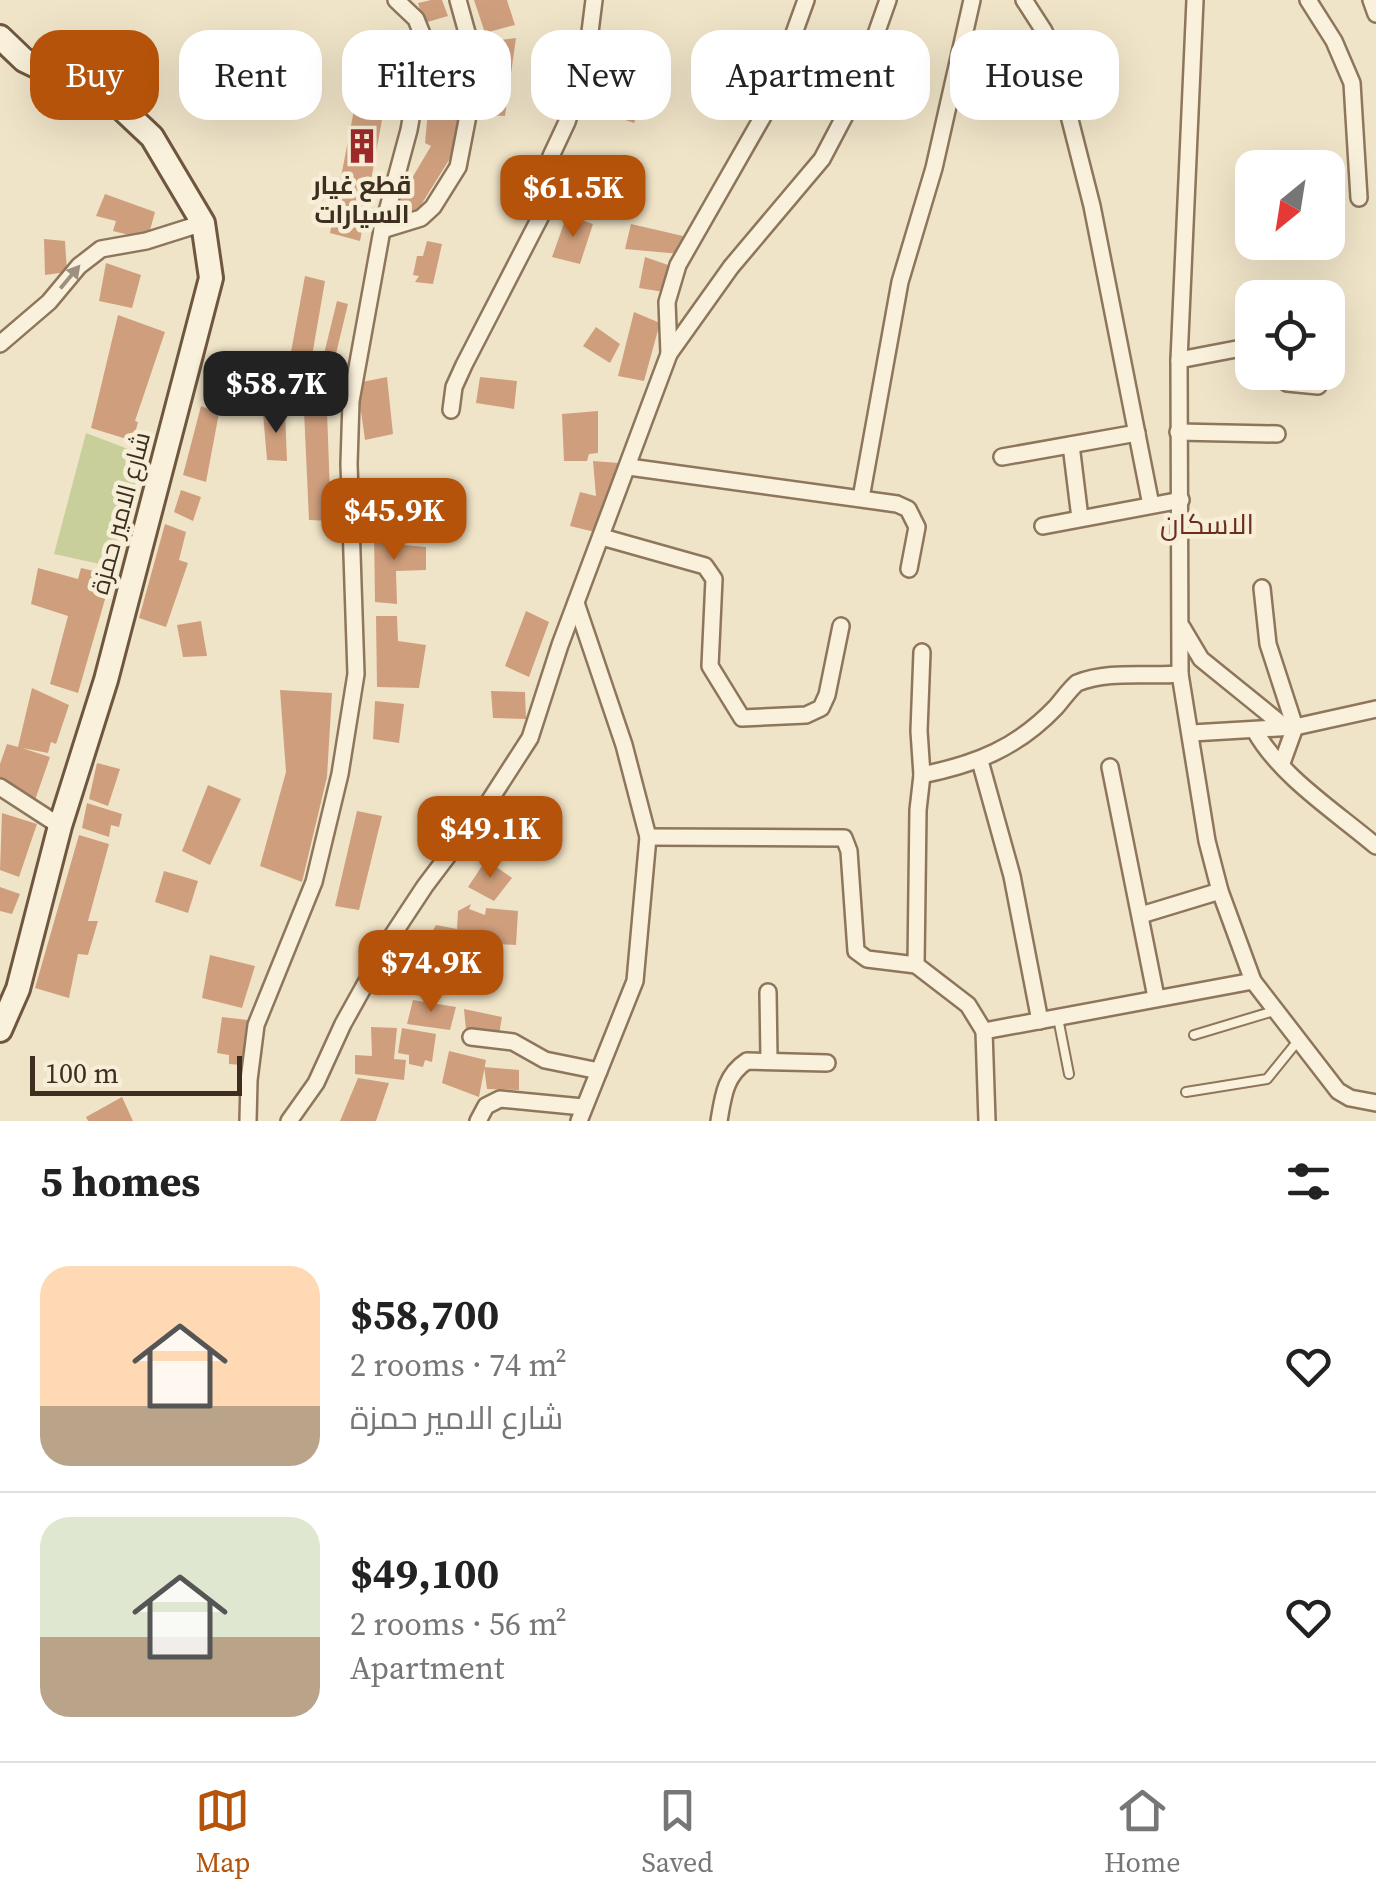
<!DOCTYPE html>
<meta charset="utf-8">
<style>
body{margin:0;font-family:"Source Serif 4",Cairo,serif;background:#f6f6f6;color:#222;height:100vh;display:flex;flex-direction:column;font-size:38px;white-space:nowrap}
*{box-sizing:border-box;margin:0}
p{font-size:32px;color:#767676}
.icon{flex:none;width:55px;height:55px;fill:none;stroke:currentColor;stroke-width:2;stroke-linecap:round;stroke-linejoin:round}
.map{position:relative;height:1121px;overflow:hidden}
.panel{display:flex;flex-direction:column;background:#fff;flex:1}
.panel>*{flex:none}
.top-card{position:absolute;left:30px;top:30px;width:1318px;height:90px;display:flex;gap:20px}
.needle{width:65px;rotate:210deg}
.fabs{position:absolute;left:1235px;top:150px;display:grid;gap:20px}
.fabs a{display:grid;place-items:center;width:110px;height:110px;border-radius:20px;background:#fff;box-shadow:0 10px 40px #0002;font-size:50px}
.scale{position:absolute;left:30px;bottom:25px;width:212px;box-sizing:border-box;padding-left:10px;border:5px solid #3d2e20;border-top:0;font-size:28px;line-height:35px;white-space:nowrap;color:#3d2e20;-webkit-text-stroke:8px #f7eed8;paint-order:stroke}
.price{position:absolute;translate:-50% -85px;padding:0 22px;border-radius:20px;background:#b45309;color:#fff;font-size:32px;line-height:65px;filter:drop-shadow(0 2px 5px #0008)}
.price::after{content:'';position:absolute;left:50%;top:60px;width:30px;height:22px;margin-left:-15px;background:inherit;clip-path:polygon(0 0,100% 0,50% 100%)}
.price.on{background:#222;color:#fff}
ul{padding:0;list-style:none}
li{display:flex;align-items:center;gap:30px;height:250px;padding:0 40px}
li+li{border-top:2px solid #e0e0e0}
li span{display:grid;place-items:center;flex:none;width:280px;height:200px;border-radius:30px;color:#555}
li>.icon{margin-inline-start:auto}
span .icon{width:120px;height:120px;fill:#fffc;stroke-width:1}
li b{font-size:42px}
h2{display:flex;justify-content:space-between;align-items:center;height:120px;padding:0 40px;font-size:42px}
.chip{padding:0 35px;border-radius:30px;background:#fff;box-shadow:0 10px 40px #0002;font-size:35px;line-height:90px}
.chip.on{background:#b45309;color:#fff}
.tab-bar{display:flex;justify-content:space-around;align-items:center;height:140px;border-top:2px solid #e0e0e0;background:#fff;font-size:28px;color:#767676}
.tab-bar a{display:grid;justify-items:center;gap:5px}
.tab-bar .on{color:#b45309}
.map>svg:first-child{display:block}
</style>
<div class="map">
<svg width="1376" height="1121" viewBox="0 0 1376 1121">
<rect width="100%" height="100%" fill="#f0e4c8"/>
<path fill="#c9cf9b" d="M86 433 144 455 109 566 54 554Z"/>
<g fill="#cf9f7d">
<path d="M431 0H442L448 16 424 23 418 3Z"/>
<path d="M474 0H507L515 25 485 33Z"/>
<path d="M602 35 644 51 638 70 616 63 614 70 597 60Z"/>
<path d="M453 37 457 50 462 49 466 63 437 67 432 42Z"/>
<path d="M516 38 505 116 484 115 493 41Z"/>
<path d="M364 59H393L360 241 330 233Z"/>
<path d="M432 69 467 71 454 152 416 213 399 200 431 146 425 143Z"/>
<path d="M609 84 644 98 634 123 602 112Z"/>
<path d="M726 85 749 93 741 112 721 105Z"/>
<path d="M105 194 155 212 149 234 129 235 113 231 116 221 96 216Z"/>
<path d="M567 215 593 224 580 264 552 257Z"/>
<path d="M631 224 683 236 680 254 625 249Z"/>
<path d="M44 239 65 241 67 272 45 275Z"/>
<path d="M427 241 442 244 433 284 415 282 419 276 413 275 417 256H423Z"/>
<path d="M645 257 671 266 664 292 639 288Z"/>
<path d="M106 263 141 275 132 308 99 301Z"/>
<path d="M305 276 325 281 312 356 291 352Z"/>
<path d="M337 301 348 304 334 362 323 358Z"/>
<path d="M634 312 660 323 644 381 618 376Z"/>
<path d="M118 315 165 332 135 421 138 422 133 441 91 428Z"/>
<path d="M596 327 620 344 610 363 583 346Z"/>
<path d="M326 367 325 395 308 394 305 369Z"/>
<path d="M387 377 393 434 365 440 357 383Z"/>
<path d="M480 377 517 381 514 409 476 403Z"/>
<path d="M201 406 219 413 206 482 183 475Z"/>
<path d="M285 411 287 461 267 460 263 413Z"/>
<path d="M304 411H327L331 521 309 520Z"/>
<path d="M598 411V453L589 454 587 461H564L562 414Z"/>
<path d="M593 461 619 463 599 533 570 526 580 492 596 496Z"/>
<path d="M429 478V502L394 503V523L370 521 369 481Z"/>
<path d="M181 490 201 497 193 521 174 512Z"/>
<path d="M165 524 186 532 179 560 188 563 166 627 139 618Z"/>
<path d="M394 530 393 537H406L404 545 426 547V570L396 571 397 604 375 602 374 531Z"/>
<path d="M38 568 78 579 81 568 112 575 78 693 50 684 68 616 31 604Z"/>
<path d="M526 611 549 622 529 677 505 666Z"/>
<path d="M376 616H397L398 641 426 645 419 688 377 687Z"/>
<path d="M201 621 207 656 183 657 177 625Z"/>
<path d="M32 688 69 705 56 744 51 742 48 753 22 748 50 757 34 803 0 780V764L7 744 18 747Z"/>
<path d="M280 690 332 693 327 777 302 882 260 866 286 772Z"/>
<path d="M491 691 525 692 526 719 493 718Z"/>
<path d="M375 701 404 704 399 743 373 739Z"/>
<path d="M97 763 120 769 108 806 89 799Z"/>
<path d="M208 785 241 799 210 865 182 851Z"/>
<path d="M87 803 122 814 119 827 111 825 109 837 82 828Z"/>
<path d="M357 811 382 816 359 910 335 906Z"/>
<path d="M2 813 37 824 19 877 0 870Z"/>
<path d="M79 835 109 844 88 921H98L88 955 78 954 69 998 35 988Z"/>
<path d="M486 860 512 878 494 901 468 887Z"/>
<path d="M164 871 198 881 188 913 155 902Z"/>
<path d="M0 887 20 894 12 914 0 911Z"/>
<path d="M471 904 469 909 485 915 486 908 518 911 516 945 483 943V937L474 936 472 942 455 941 453 946 447 944 440 952 455 959 434 998 397 992 436 925 457 929 458 911Z"/>
<path d="M210 955 255 966 242 1008 202 998Z"/>
<path d="M413 1000 456 1007 450 1030 407 1024Z"/>
<path d="M464 1009 502 1017 499 1035 466 1030Z"/>
<path d="M222 1017 248 1020 241 1065 229 1064V1055L217 1053Z"/>
<path d="M371 1027 397 1028 394 1059 406 1060 404 1080 355 1074V1055L372 1056Z"/>
<path d="M402 1028 436 1034 432 1062 425 1060 423 1067 409 1064V1055L398 1053Z"/>
<path d="M449 1051 486 1060 479 1097 442 1083Z"/>
<path d="M484 1067 519 1070V1090L487 1089Z"/>
<path d="M358 1078 389 1083 376 1121H340Z"/>
<path d="M122 1097 133 1121H88L86 1117Z"/>
</g>
<g fill="none" stroke-linecap="round" stroke-linejoin="round">
<defs>
<g id="lane">
<path d="M1058 1018 1069 1074"/>
<path d="M1194 1035 1274 1011"/>
<path d="M1186 1092 1267 1079 1297 1042"/>
</g>
<g id="street">
<path d="M1024 0 1044 31 1052 49 1092 206 1151 505"/>
<path d="M1195 0 1179 360 1180 674 1207 841 1220 891 1253 981 1338 1091 1350 1098 1376 1103"/>
<path d="M1308 0 1334 41 1352 83 1359 198"/>
<path d="M1371 0 1376 14"/>
<path d="M382 230 421 218 433 207 458 167 477 69 458 0"/>
<path d="M0 344 49 302 79 266 101 249 146 241 203 223"/>
<path d="M669 354 667 302 678 265 766 111 806 0"/>
<path d="M1179 360 1252 346"/>
<path d="M1281 372 1287 383 1318 386"/>
<path d="M451 410 454 387 464 365 546 206 551 156 567 122 577 91 588 48 594 0"/>
<path d="M1178 432 1277 434"/>
<path d="M1071 445 1080 518"/>
<path d="M1002 457 1137 433"/>
<path d="M629 467 897 504 908 509 917 527 909 569"/>
<path d="M861 498 900 282 934 168 972 0"/>
<path d="M1043 526 1181 500"/>
<path d="M602 537 705 566 714 579 710 666 742 718 806 715 821 708 827 695 841 626"/>
<path d="M1262 588 1268 644 1295 727 1282 763"/>
<path d="M576 603 624 745 648 837 635 981 579 1121"/>
<path d="M1182 627 1201 659 1285 727"/>
<path d="M922 652 919 731 922 775 918 810 916 965 968 1005 984 1031"/>
<path d="M1255 731C1281 777 1336 812 1376 846"/>
<path d="M1192 733 1295 727 1376 709"/>
<path d="M980 761 1012 876 1040 1021"/>
<path d="M1110 767 1156 997"/>
<path d="M922 775C976 764 1017 748 1056 707 1063 699 1069 690 1077 683 1110 670 1146 677 1180 674"/>
<path d="M0 787 60 826"/>
<path d="M648 837 844 838 849 851 856 951 867 959 916 965"/>
<path d="M1141 915 1220 891"/>
<path d="M768 992 769 1059"/>
<path d="M471 1037 513 1042 545 1060 599 1071"/>
<path d="M248 1121 249 1080 256 1025 314 882 340 774 356 674 349 464 351 401 382 230 409 130 421 62 422 34 416 19 396 0"/>
<path d="M289 1121 316 1083 343 1024 392 936 425 886 490 800 530 738 560 645 669 354 731 267 822 159 852 102 888 0"/>
<path d="M478 1121 486 1106 500 1099 583 1107"/>
<path d="M719 1121C723 1097 725 1075 747 1061L827 1063"/>
<path d="M987 1121 984 1031 1253 981"/>
</g>
<path id="secondary" d="M0 37 24 60 118 105 152 137 203 223 211 278 106 680 60 826 18 989 0 1030"/>
</defs>
<use href="#lane" stroke="#8d765c" stroke-width="12"/>
<use href="#street" stroke="#8d765c" stroke-width="20"/>
<use href="#secondary" stroke="#6f573f" stroke-width="28"/>
<use href="#lane" stroke="#faf1dc" stroke-width="8"/>
<use href="#street" stroke="#faf1dc" stroke-width="15"/>
<use href="#secondary" stroke="#faf1dc" stroke-width="22"/>
</g>
<defs><path id="oneway-solid" d="M-6-.8H1V-3.2L6.5 0L1 3.2V.8H-6Z" transform="scale(2.5)"/></defs>
<use fill="#9c907e" href="#oneway-solid" transform="translate(70 277) rotate(-50)"/>
<defs>
<symbol id="building-bare" viewBox="-9 -9 18 18"><path d="M-4-6H4V6H1V3H-1V6H-4ZM-2.5-4.3h1.7v1.8h-1.7ZM.8-4.3h1.7v1.8H.8ZM-2.5-1h1.7V.8h-1.7ZM.8-1h1.7V.8H.8Z" fill="#9e2a2b" stroke="#f7eed8" stroke-width="2.5" paint-order="stroke"/></symbol>
</defs>
<g fill-rule="evenodd">
<use href="#building-bare" x="337" y="121" width="50" height="50"/>
</g>
<g text-anchor="middle" stroke-width="9" stroke-linejoin="round" paint-order="stroke">
<g font-size="25" font-weight="bold" fill="#3d2e20" stroke="#f7eed8">
<text x="362" y="194">قطع غيار<tspan x="362" dy="29">السيارات</tspan></text>
</g>
<g font-size="25" fill="#3d2e20" stroke="#f7eed8">
<text transform="translate(120 513) rotate(-75)" y="9">شارع الامير حمزة</text>
</g>
<g font-size="28" fill="#6b2e1e" stroke="#f7eed8">
<text x="1207" y="534">الاسكان</text>
</g>
</g>
</svg>
<div class="fabs">
<a><svg class="needle" viewBox="-14 -14 28 28"><path d="M0-13l5 13h-10z" fill="#e53935"/><path d="M0 13l5-13h-10z" fill="#767676"/></svg></a>
<a><svg class="icon" aria-label="locate" viewBox="0 0 24 24"><circle cx="12" cy="12" r="6"/><path d="M12 2v4M12 18v4M2 12h4M18 12h4"/></svg></a>
</div>
<div class="scale">100 m</div>
<b class="price" style="left:573px;top:240px">$61.5K</b>
<b class="price on" style="left:276px;top:436px">$58.7K</b>
<b class="price" style="left:394px;top:563px">$45.9K</b>
<b class="price" style="left:490px;top:881px">$49.1K</b>
<b class="price" style="left:431px;top:1015px">$74.9K</b>
<div class="top-card">
<a class="chip on">Buy</a>
<a class="chip">Rent</a>
<a class="chip">Filters</a>
<a class="chip">New</a>
<a class="chip">Apartment</a>
<a class="chip">House</a>
</div>
</div>
<section class="panel">
<h2>5 homes<svg class="icon" aria-label="filters" viewBox="0 0 24 24"><path d="M4 7h16M4 17h16"/><circle cx="9" cy="7" r="2"/><circle cx="15" cy="17" r="2"/></svg></h2>
<ul>
<li><span style="background:linear-gradient(#ffd9b3 70%,#b9a48a 0)"><svg class="icon" aria-label="home" viewBox="0 0 24 24"><path d="M3 11l9-7 9 7M6 9v11h12V9"/></svg></span><div><b>$58,700</b><p>2 rooms · 74 m²</p><p>شارع الامير حمزة</p></div><svg class="icon" aria-label="heart" viewBox="0 0 24 24"><path d="M12 20l-8-8c-3-5 5-10 8-4 3-6 11-1 8 4z"/></svg></li>
<li><span style="background:linear-gradient(#dfe7d0 60%,#b9a48a 0)"><svg class="icon" aria-label="home" viewBox="0 0 24 24"><path d="M3 11l9-7 9 7M6 9v11h12V9"/></svg></span><div><b>$49,100</b><p>2 rooms · 56 m²</p><p>Apartment</p></div><svg class="icon" aria-label="heart" viewBox="0 0 24 24"><path d="M12 20l-8-8c-3-5 5-10 8-4 3-6 11-1 8 4z"/></svg></li>
</ul>
</section>
<nav class="tab-bar">
<a class="on"><svg class="icon" aria-label="map" viewBox="0 0 24 24"><path d="M3 6l6-2 6 2 6-2v14l-6 2-6-2-6 2zM9 4v14M15 6v14"/></svg>Map</a>
<a><svg class="icon" aria-label="saved" viewBox="0 0 24 24"><path d="M7 4h10v16l-5-4-5 4z"/></svg>Saved</a>
<a><svg class="icon" aria-label="home" viewBox="0 0 24 24"><path d="M3 11l9-7 9 7M6 9v11h12V9"/></svg>Home</a>
</nav>
